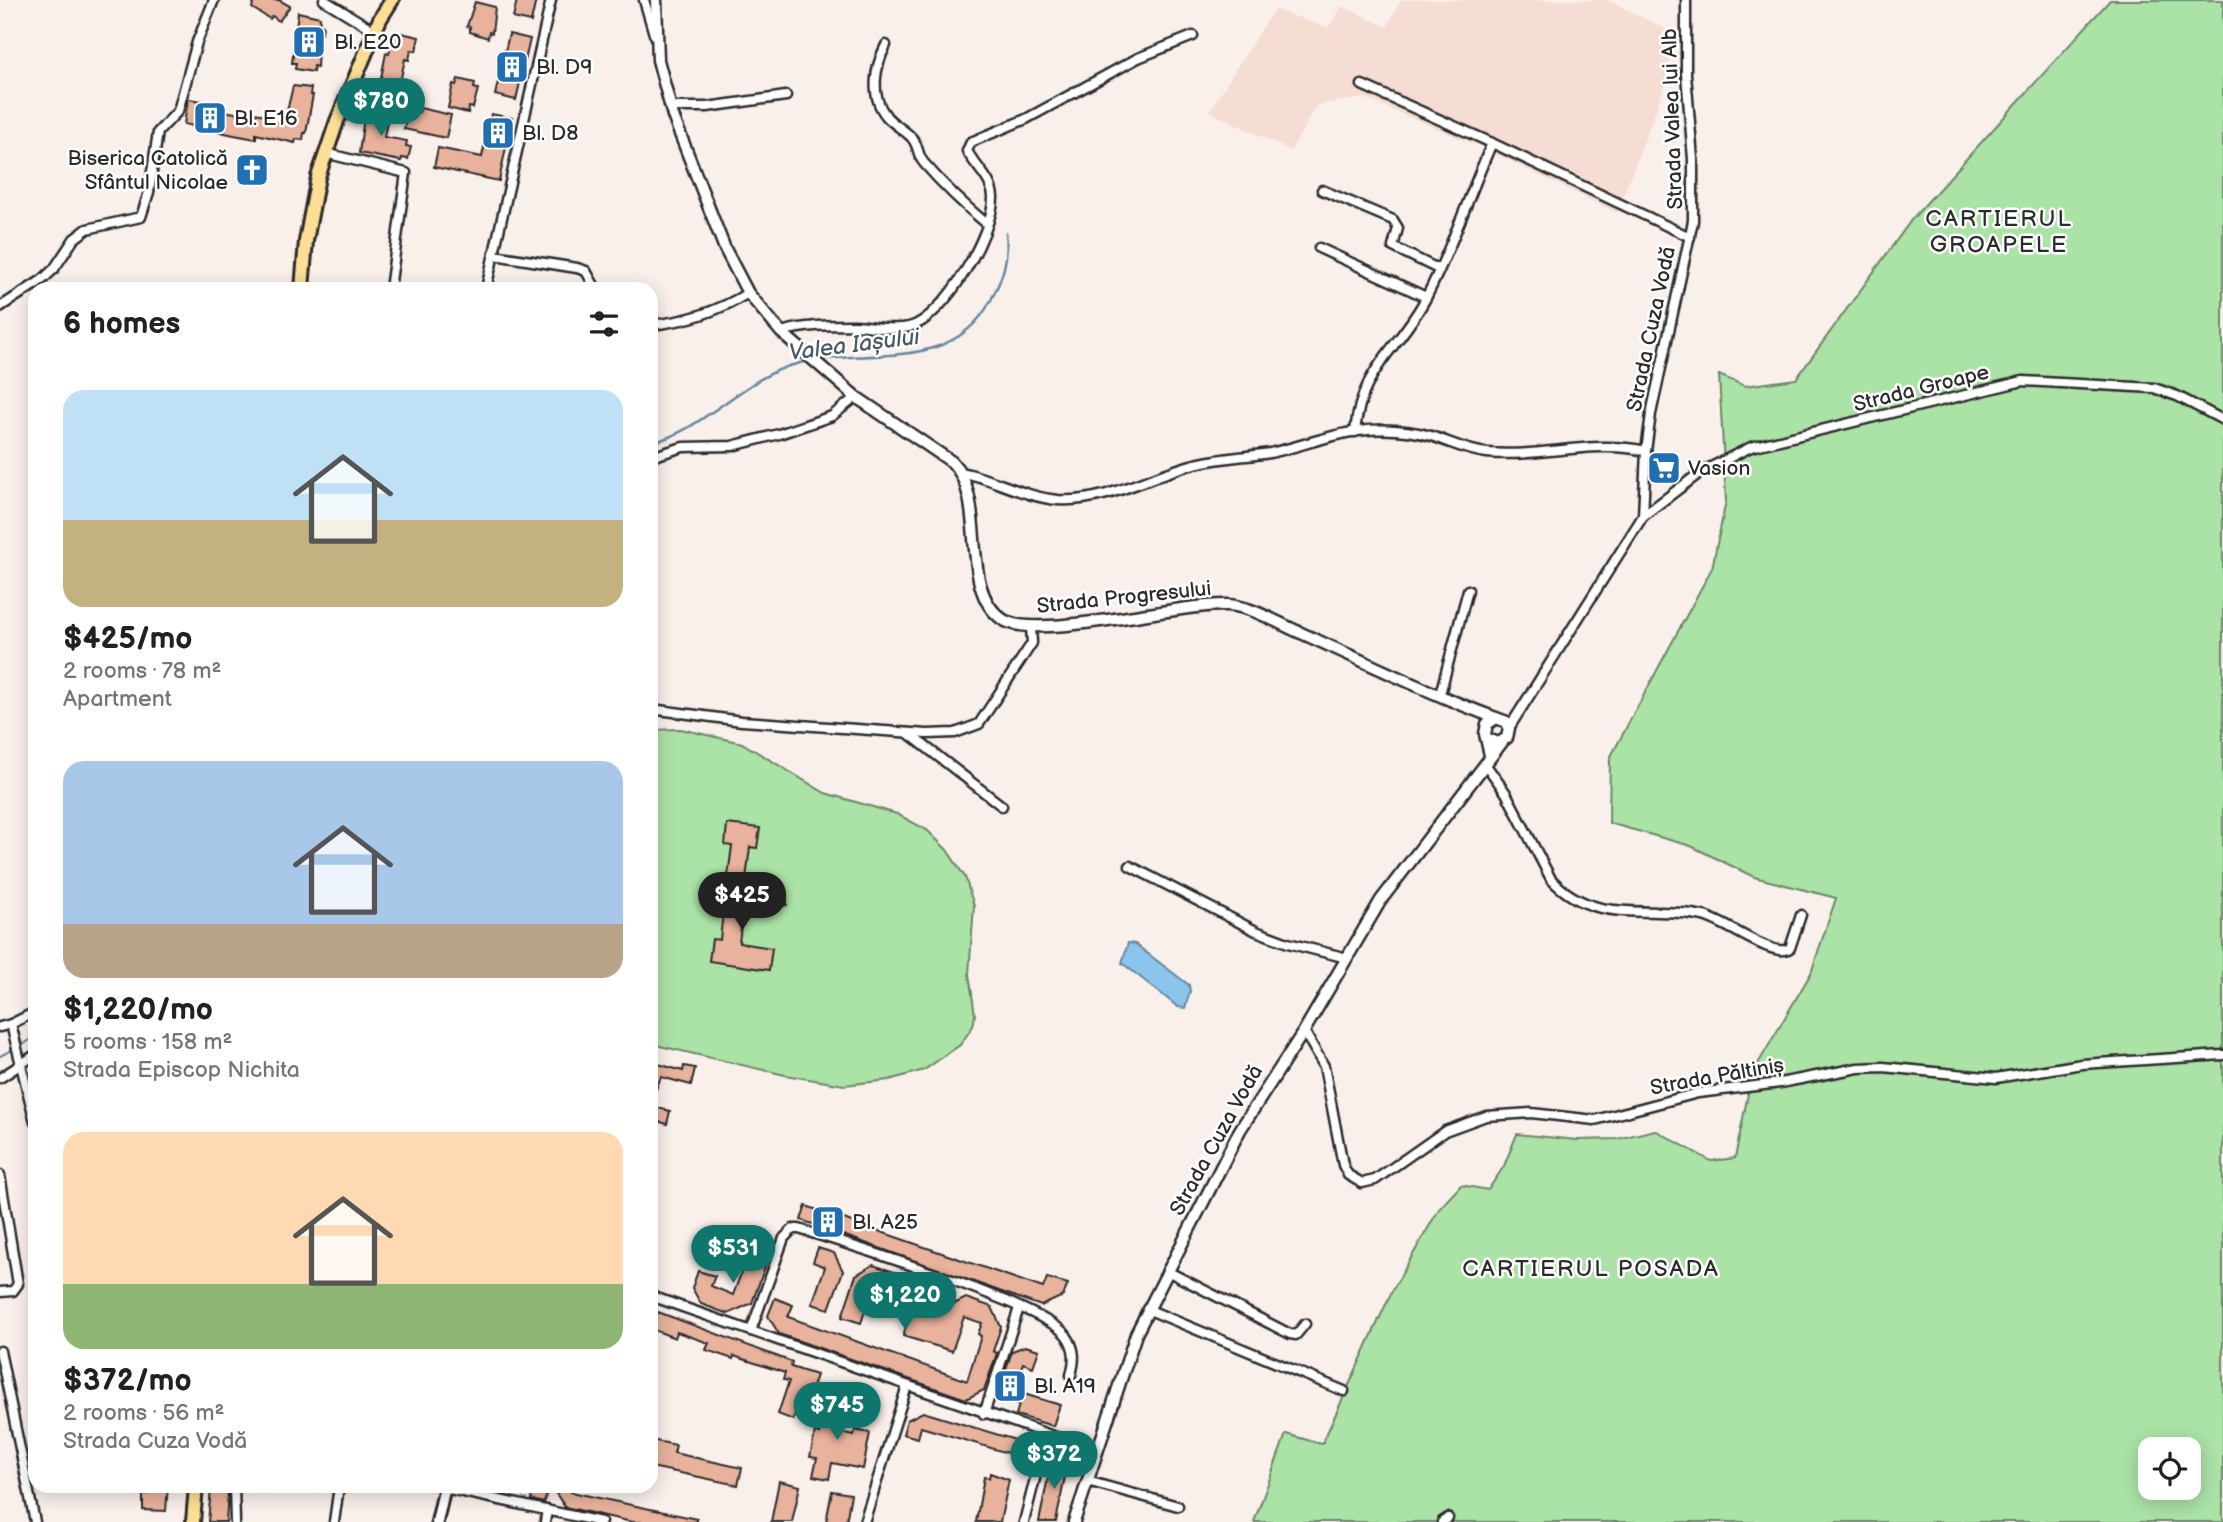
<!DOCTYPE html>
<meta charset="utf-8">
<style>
body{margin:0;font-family:"Balsamiq Sans",sans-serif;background:#f2f2f2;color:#202124;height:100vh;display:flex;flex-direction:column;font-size:26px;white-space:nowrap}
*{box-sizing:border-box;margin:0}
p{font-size:23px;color:#757577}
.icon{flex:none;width:38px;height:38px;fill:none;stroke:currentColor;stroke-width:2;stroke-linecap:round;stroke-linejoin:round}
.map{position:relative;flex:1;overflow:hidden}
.panel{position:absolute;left:28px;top:282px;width:630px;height:1211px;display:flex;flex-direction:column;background:#fff;border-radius:21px;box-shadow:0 4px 18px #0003}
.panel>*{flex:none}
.tools{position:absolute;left:2138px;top:1437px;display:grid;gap:14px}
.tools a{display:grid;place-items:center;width:63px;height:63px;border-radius:14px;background:#fff;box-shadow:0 4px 18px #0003;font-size:35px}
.price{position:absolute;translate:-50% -60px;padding:0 16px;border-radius:24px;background:#0f766e;color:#fff;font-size:23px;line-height:46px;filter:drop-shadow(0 2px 4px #0008)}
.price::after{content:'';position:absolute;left:50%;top:42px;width:21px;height:16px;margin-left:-10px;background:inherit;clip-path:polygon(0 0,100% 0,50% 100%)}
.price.selected{background:#222;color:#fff}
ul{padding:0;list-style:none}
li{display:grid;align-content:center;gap:14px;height:371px;padding:0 35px}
li span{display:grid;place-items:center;height:217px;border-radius:21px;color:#555}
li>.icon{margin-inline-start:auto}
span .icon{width:126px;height:126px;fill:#fffc;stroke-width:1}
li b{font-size:30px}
h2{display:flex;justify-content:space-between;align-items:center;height:84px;padding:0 35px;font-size:30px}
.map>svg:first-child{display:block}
</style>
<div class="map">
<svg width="2223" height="1522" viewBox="0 0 2223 1522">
<rect width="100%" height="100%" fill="#faf0eb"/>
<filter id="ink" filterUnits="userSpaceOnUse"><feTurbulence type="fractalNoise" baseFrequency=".0143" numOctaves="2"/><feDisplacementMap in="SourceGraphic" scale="14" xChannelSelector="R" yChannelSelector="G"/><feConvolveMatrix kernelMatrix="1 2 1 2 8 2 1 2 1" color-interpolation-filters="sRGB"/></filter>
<g filter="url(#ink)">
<path fill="#f5ddd3" d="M1401 0H1608L1674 33 1666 83 1617 213 1481 147 1364 98 1317 105 1291 151 1209 111 1274 9 1328 28 1342 6 1387 27Z"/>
<g fill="#abe2a6" stroke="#6b8668" stroke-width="2" fill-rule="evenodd">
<path d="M2110 0H2223V1522H1254L1286 1434 1322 1444 1392 1291 1439 1209 1461 1185 1488 1190 1504 1166 1517 1134 1577 1140 1617 1139 1655 1130 1711 1161 1735 1158 1752 1074 1811 973 1836 898 1754 877 1691 846 1609 823 1610 758 1712 568 1726 501 1719 375 1745 386 1796 379 1912 219ZM2151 1449H2189V1488H2151Z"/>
<path d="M681 729 742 743 825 793 897 814 927 830 947 850 965 877 974 906 969 974 975 1015 973 1026 960 1045 924 1070 889 1080 844 1085 785 1075 651 1044V730Z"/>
</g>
<path fill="#8cc4eb" stroke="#65879e" stroke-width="2" d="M1128 943 1135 944 1189 985 1190 992 1185 1008 1178 1007 1122 963Z"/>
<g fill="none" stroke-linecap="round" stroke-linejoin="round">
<g stroke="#65879e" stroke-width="2.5">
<path d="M817 360C881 351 956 368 991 300 1003 277 1009 259 1006 233"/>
<path d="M651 443C711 428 747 370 810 361"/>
<path d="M20 1046 35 1037"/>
<path d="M0 1056 14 1049"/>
</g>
</g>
<g fill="#e8b29c" stroke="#2b2b2b" stroke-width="2">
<path d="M254 0H279L290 6 279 21 272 16 270 19 252 8Z"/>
<path d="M517 0H536L531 22 513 18Z"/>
<path d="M475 2 495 7 492 33 489 32 488 38 470 32V27L467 26Z"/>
<path d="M298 12 320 17 319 25 323 26 322 33H319L317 67 314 66 313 72 295 69 296 63H292Z"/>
<path d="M401 33 419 37 416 51 411 50 409 60 405 59 399 87 380 83 386 53 389 54 393 34 401 36Z"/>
<path d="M509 34 530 39 516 100 495 95Z"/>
<path d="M458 79 475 83 474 88 478 89 473 108 469 107 468 113 448 108 453 84 456 85Z"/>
<path d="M293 86 311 88 310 95H313L306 133H304L303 140 296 139 295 143 256 134V139L234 135 184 124 188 99 202 101 200 107 247 115V112L267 115 266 120 284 124Z"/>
<path d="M374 108 389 111 384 137 407 141 406 146 411 147 408 159 402 158 401 161 359 153 365 110 373 112Z"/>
<path d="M420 108 451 115 446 138 404 129 408 110 419 112Z"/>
<path d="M491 114 512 118 499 181 434 167 438 148 482 157Z"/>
<path d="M727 824 760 828 757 848 750 847 746 879 728 876 732 846 725 845Z"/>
<path d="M745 885V889L784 896 787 899V905L783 906 744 901 739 943 772 948 769 970 709 961 712 939 720 940 723 912 735 914 727 893 730 890Z"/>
<path d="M651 1062 683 1071 684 1066 695 1068 691 1085 661 1077 651 1102Z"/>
<path d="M651 1106 670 1111 667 1124 651 1119Z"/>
<path d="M806 1206 1043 1288 1047 1278 1068 1284 1063 1296 1041 1306 801 1220Z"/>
<path d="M751 1246 770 1253 752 1303 728 1314 701 1304 692 1288 698 1271 715 1276 711 1286 733 1295Z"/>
<path d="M818 1248 834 1253 843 1271 829 1309 812 1304 825 1267 813 1262Z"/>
<path d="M873 1265 925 1282 940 1311 966 1298 992 1307 1001 1327 993 1351 997 1353 984 1390 966 1399 779 1334 768 1316 775 1298 793 1305 788 1317 967 1381 981 1336 978 1334 982 1323 964 1317 952 1351 903 1336 915 1298 874 1284 861 1323 842 1317 856 1275Z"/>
<path d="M658 1312 792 1362 791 1367 816 1375 809 1396 802 1394 793 1420 778 1414 789 1381 783 1380 785 1373 734 1356 733 1359 706 1350 709 1343 677 1332 675 1338 651 1329V1313L657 1315Z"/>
<path d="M1025 1346 1039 1350 1033 1367 1023 1363 1015 1384 1026 1387 1024 1394 1060 1405 1053 1426 1016 1415 1019 1404 1007 1400 1000 1387 1012 1351Z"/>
<path d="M832 1395 846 1397 839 1432 854 1435 855 1430 870 1433 863 1469 832 1463 829 1479 813 1476 817 1458 810 1457 815 1432 819 1434 825 1408 829 1409Z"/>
<path d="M923 1412 1035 1446 1031 1460 921 1427 918 1438 903 1434 907 1420Z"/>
<path d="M651 1440 676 1445 674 1453 742 1468 738 1485 651 1467Z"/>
<path d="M1052 1458 1068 1461 1056 1522H1039Z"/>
<path d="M990 1473 1009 1480 1000 1522H976L984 1477 989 1478Z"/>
<path d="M779 1481 800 1486 792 1522H771Z"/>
<path d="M150 1486H168L166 1511 143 1510V1493L149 1494Z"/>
<path d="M534 1486H549L544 1503 531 1500Z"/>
<path d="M551 1486H573L571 1492 697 1519V1522H632L565 1507Z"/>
<path d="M211 1489 228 1490 226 1522H208Z"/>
<path d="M832 1491 851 1494 846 1522H826Z"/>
</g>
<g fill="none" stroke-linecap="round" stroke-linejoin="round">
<defs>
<g id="minor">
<path d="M324 0 375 31"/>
<path d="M644 0 654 34"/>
<path d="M886 45C875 67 869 96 887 117 894 125 905 130 912 138 919 146 917 155 924 163 943 185 964 205 987 224"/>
<path d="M1362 85 1492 143 1690 237"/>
<path d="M670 107H707L786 96"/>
<path d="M325 153 406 173 390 289"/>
<path d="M1322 190 1393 220 1398 228 1393 247 1438 269"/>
<path d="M1319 248 1426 297"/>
<path d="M494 255 577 268 586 271 596 289"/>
<path d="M486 289 551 0"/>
<path d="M0 307 42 280 54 269 74 239 87 229 141 217 149 192 158 132 178 111 197 42 214 0"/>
<path d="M651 325C687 321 717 312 748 293"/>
<path d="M781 332C804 325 831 325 855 325 873 326 891 331 909 327 944 319 994 232 993 197 992 179 975 166 967 151L971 142 1026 119 1138 58 1193 36"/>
<path d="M1355 432C1361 366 1400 349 1427 296 1452 247 1470 193 1492 143"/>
<path d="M651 457 683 447 732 446 779 434 832 416 856 397"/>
<path d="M961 472C995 479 1024 497 1058 500 1105 503 1147 477 1191 465 1216 458 1244 457 1270 453 1299 447 1328 435 1358 431 1384 428 1406 429 1431 436 1450 442 1467 451 1487 453 1542 458 1592 439 1646 451"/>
<path d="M1643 516 1701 472 1751 447 2023 381 2154 388 2177 396 2223 420"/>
<path d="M1440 694 1468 590"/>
<path d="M651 709 742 721 927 734 955 733 979 724 1032 643 1031 627"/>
<path d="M1509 728 1643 516 1646 451 1651 414 1693 221V159L1686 74V0"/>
<path d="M908 733 1002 806"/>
<path d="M1486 765 1506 793 1551 879C1596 927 1649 904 1703 916 1724 920 1775 960 1790 948L1801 915"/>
<path d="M1130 866 1256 931 1288 943 1347 958"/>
<path d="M11 1024 35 1012"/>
<path d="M0 1027 11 1024 35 1122"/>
<path d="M1304 1031 1324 1066 1343 1165 1348 1175 1362 1183 1375 1180 1445 1131 1486 1116 1531 1113 1595 1120 1698 1093 1780 1083 1858 1068 1883 1067 1996 1078 2082 1064 2223 1055"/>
<path d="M0 1078 35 1055"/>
<path d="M0 1175 18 1284 13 1291 0 1292"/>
<path d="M1167 1271 1290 1334 1296 1335 1305 1324"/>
<path d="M651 1296 1096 1451"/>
<path d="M1147 1309 1344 1391"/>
<path d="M751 1331 784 1238 793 1229H799C845 1243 1043 1305 1066 1335 1076 1349 1075 1360 1071 1375"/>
<path d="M0 1351 35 1522"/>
<path d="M984 1414 1019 1308"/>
<path d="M1087 1481 1178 1506"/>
<path d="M123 1486 134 1489"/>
<path d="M234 1486 235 1522"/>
<path d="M444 1488 601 1522"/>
<path d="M334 1522 339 1486"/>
<path d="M545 1522 547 1510"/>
<path d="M864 1522 907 1386"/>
<path d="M1024 1522 1046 1435"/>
<path d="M1442 1522 1448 1518"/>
</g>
<g id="tertiary">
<path d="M656 0 658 60 673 116 725 249 748 293 781 332 856 397 952 462C989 500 958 588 1002 619 1034 642 1180 603 1227 605 1252 606 1279 624 1301 633 1366 662 1430 694 1496 718"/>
<path d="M1488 739 1498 743 1507 738 1509 728 1507 722 1496 718 1487 724 1485 734 1490 755"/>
<path d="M1074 1522 1136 1334 1240 1130 1304 1031 1381 900 1503 741"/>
</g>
<path id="secondary" d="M437 1522 445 1486"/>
<g id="primary">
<path d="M302 289 306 241 318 177 337 121 380 19 392 0"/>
<path d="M193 1522 196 1486"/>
</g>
</defs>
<use href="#minor" stroke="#2b2b2b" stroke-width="13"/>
<use href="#tertiary" stroke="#2b2b2b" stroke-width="15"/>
<use href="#secondary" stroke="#2b2b2b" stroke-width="16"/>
<use href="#primary" stroke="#2b2b2b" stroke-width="18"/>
<use href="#minor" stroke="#fff" stroke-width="8"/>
<use href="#tertiary" stroke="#fff" stroke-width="10"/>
<use href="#secondary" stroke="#fff" stroke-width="10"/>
<use href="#primary" stroke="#fcde96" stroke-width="12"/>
</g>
</g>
<defs>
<symbol id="building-square" viewBox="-11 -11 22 22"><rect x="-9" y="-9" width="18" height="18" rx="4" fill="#1f6fb2" stroke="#fff"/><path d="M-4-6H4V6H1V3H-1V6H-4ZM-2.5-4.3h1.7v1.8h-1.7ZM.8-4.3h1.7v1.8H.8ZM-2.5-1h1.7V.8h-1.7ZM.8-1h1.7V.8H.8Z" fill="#fff"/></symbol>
<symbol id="church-square" viewBox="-11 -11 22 22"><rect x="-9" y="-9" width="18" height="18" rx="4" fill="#1f6fb2" stroke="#fff"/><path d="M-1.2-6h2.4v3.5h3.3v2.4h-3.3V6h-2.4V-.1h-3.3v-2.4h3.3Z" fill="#fff"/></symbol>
<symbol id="supermarket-square" viewBox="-11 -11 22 22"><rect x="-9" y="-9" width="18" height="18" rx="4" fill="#1f6fb2" stroke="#fff"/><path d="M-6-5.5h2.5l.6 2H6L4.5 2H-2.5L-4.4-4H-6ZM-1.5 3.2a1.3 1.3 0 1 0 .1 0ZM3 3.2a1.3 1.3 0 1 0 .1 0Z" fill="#fff"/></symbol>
</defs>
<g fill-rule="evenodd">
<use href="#building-square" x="290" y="23" width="38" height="38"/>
<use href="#building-square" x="493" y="48" width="38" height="38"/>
<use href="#building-square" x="191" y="99" width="38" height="38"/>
<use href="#building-square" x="479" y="114" width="38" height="38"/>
<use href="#church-square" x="233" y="151" width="38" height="38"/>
<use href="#supermarket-square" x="1645" y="449" width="38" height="38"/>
<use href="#building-square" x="809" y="1203" width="38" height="38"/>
<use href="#building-square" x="991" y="1367" width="38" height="38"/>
</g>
<g text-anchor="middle" stroke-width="5" stroke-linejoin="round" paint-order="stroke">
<g font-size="21" fill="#2b2b2b" stroke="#fff" text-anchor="start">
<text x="334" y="49">Bl. E20</text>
<text x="536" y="74">Bl. D9</text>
<text x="234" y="125">Bl. E16</text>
<text x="522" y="140">Bl. D8</text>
<text x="228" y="165" text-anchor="end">Biserica Catolică<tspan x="228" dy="24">Sfântul Nicolae</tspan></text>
<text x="1688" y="475">Vasion</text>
<text x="852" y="1229">Bl. A25</text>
<text x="1034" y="1393">Bl. A19</text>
</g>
<g font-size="21" fill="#2b2b2b" stroke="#fff">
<text transform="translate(1672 119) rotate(-92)" y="7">Strada Valea lui Alb</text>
<text transform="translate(1651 329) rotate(-78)" y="7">Strada Cuza Vodă</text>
<text transform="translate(1921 388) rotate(-14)" y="7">Strada Groape</text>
<text transform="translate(1124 597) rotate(-6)" y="7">Strada Progresului</text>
<text transform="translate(1717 1076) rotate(-10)" y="7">Strada Păltiniș</text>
<text transform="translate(1216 1140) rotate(-61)" y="7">Strada Cuza Vodă</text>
</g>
<g font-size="23" letter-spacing="2" fill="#2b2b2b" stroke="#fff">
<text x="1999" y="226">CARTIERUL<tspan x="1999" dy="26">GROAPELE</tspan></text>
<text x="1591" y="1276">CARTIERUL POSADA</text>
</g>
<g font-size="23" font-style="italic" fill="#485965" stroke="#fff">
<text transform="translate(854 344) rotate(-7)" y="8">Valea Iașului</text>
</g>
</g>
</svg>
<div class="tools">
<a><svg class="icon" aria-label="locate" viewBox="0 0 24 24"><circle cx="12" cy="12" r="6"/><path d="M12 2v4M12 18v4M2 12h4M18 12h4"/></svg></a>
</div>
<b class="price" style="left:381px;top:138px">$780</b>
<b class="price selected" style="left:742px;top:932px">$425</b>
<b class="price" style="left:733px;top:1285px">$531</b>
<b class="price" style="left:905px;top:1332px">$1,220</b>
<b class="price" style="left:837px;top:1442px">$745</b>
<b class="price" style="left:1054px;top:1491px">$372</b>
<section class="panel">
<h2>6 homes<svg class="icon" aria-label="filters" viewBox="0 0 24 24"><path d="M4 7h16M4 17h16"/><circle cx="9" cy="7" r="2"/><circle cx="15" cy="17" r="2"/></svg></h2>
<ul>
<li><span style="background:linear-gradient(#bfe0f5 60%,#c2b280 0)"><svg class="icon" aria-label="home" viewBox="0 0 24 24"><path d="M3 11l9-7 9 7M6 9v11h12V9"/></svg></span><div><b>$425/mo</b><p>2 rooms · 78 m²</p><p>Apartment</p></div></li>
<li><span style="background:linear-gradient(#a9c7e8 75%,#b9a48a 0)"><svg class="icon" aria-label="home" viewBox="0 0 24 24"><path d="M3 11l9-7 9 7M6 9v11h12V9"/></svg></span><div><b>$1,220/mo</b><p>5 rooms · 158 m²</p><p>Strada Episcop Nichita</p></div></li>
<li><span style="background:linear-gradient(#ffd9b3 70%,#8fb573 0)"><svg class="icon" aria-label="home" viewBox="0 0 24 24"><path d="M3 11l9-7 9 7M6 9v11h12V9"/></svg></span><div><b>$372/mo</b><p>2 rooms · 56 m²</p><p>Strada Cuza Vodă</p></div></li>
</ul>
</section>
</div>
